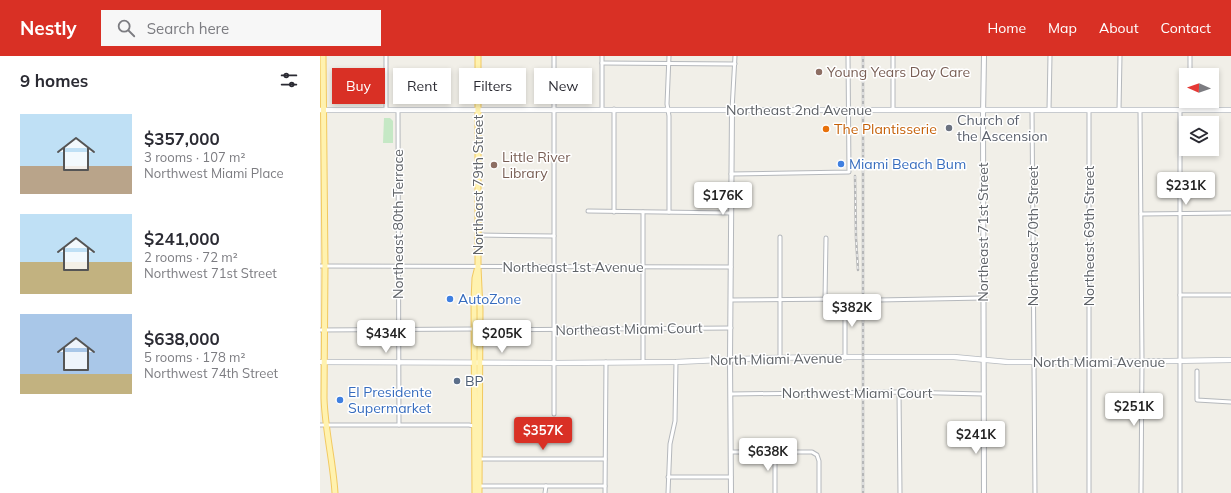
<!DOCTYPE html>
<meta charset="utf-8">
<style>
body{margin:0;font-family:Mulish,sans-serif;background:#f7f7f7;color:#2b2b33;height:100vh;display:flex;flex-direction:column;font-size:15px;white-space:nowrap}
*{box-sizing:border-box;margin:0}
p{font-size:13px;color:#7c7c81}
.icon{flex:none;width:22px;height:22px;fill:none;stroke:currentColor;stroke-width:2;stroke-linecap:round;stroke-linejoin:round}
.map{position:relative;flex:1;overflow:hidden}
.drawer{display:flex;flex-direction:column;background:#fff;width:320px}
.drawer>*{flex:none}
.guide{position:absolute;left:12px;top:12px;width:380px;height:36px;display:flex;gap:8px}
.needle{width:26px;rotate:272deg}
.tools{position:absolute;left:859px;top:12px;display:grid;gap:8px}
.tools a{display:grid;place-items:center;width:40px;height:40px;border-radius:0px;background:#fff;box-shadow:0 2px 6px #0003;font-size:20px}
.price{position:absolute;translate:-50% -34px;padding:0 9px;border-radius:4px;background:#fff;color:#222;font-size:13px;line-height:26px;filter:drop-shadow(0 1px 2px #0008)}
.price::after{content:'';position:absolute;left:50%;top:24px;width:12px;height:9px;margin-left:-6px;background:inherit;clip-path:polygon(0 0,100% 0,50% 100%)}
.price.selected{background:#d93025;color:#fff}
ul{padding:0;list-style:none}
li{display:flex;align-items:center;gap:12px;height:100px;padding:0 20px}
li span{display:grid;place-items:center;flex:none;width:112px;height:80px;border-radius:0px;color:#555}
li>.icon{margin-inline-start:auto}
span .icon{width:48px;height:48px;fill:#fffc;stroke-width:1}
li b{font-size:17px}
h2{display:flex;justify-content:space-between;align-items:center;height:48px;padding:0 20px;font-size:17px}
.chip{padding:0 14px;border-radius:0px;background:#fff;box-shadow:0 2px 6px #0003;font-size:14px;line-height:36px}
.chip.selected{background:#d93025;color:#fff}
header{display:flex;align-items:center;gap:24px;box-sizing:border-box;height:56px;padding:0 20px;background:#d93025;color:#fff}
header strong{font-size:19px}
nav{display:flex;gap:22px;margin-inline-start:auto;font-size:14px}
.search{width:280px;height:36px;background:#f7f7f7;display:flex;align-items:center;gap:10px;box-sizing:border-box;padding:0 14px;border-radius:0px;color:#7c7c81;font-size:15px}
main{display:flex;flex:1;min-height:0}
.map>svg:first-child{display:block}
</style>
<header>
<strong>Nestly</strong>
<div class="search"><svg class="icon" aria-label="search" viewBox="0 0 24 24"><circle cx="10" cy="10" r="6"/><path d="M15 15l6 6"/></svg>Search here</div>
<nav><a>Home</a><a>Map</a><a>About</a><a>Contact</a></nav>
</header>
<main>
<section class="drawer">
<h2>9 homes<svg class="icon" aria-label="filters" viewBox="0 0 24 24"><path d="M4 7h16M4 17h16"/><circle cx="9" cy="7" r="2"/><circle cx="15" cy="17" r="2"/></svg></h2>
<ul>
<li><span style="background:linear-gradient(#bfe0f5 65%,#b9a48a 0)"><svg class="icon" aria-label="home" viewBox="0 0 24 24"><path d="M3 11l9-7 9 7M6 9v11h12V9"/></svg></span><div><b>$357,000</b><p>3 rooms · 107 m²</p><p>Northwest Miami Place</p></div></li>
<li><span style="background:linear-gradient(#bfe0f5 60%,#c2b280 0)"><svg class="icon" aria-label="home" viewBox="0 0 24 24"><path d="M3 11l9-7 9 7M6 9v11h12V9"/></svg></span><div><b>$241,000</b><p>2 rooms · 72 m²</p><p>Northwest 71st Street</p></div></li>
<li><span style="background:linear-gradient(#a9c7e8 75%,#c2b280 0)"><svg class="icon" aria-label="home" viewBox="0 0 24 24"><path d="M3 11l9-7 9 7M6 9v11h12V9"/></svg></span><div><b>$638,000</b><p>5 rooms · 178 m²</p><p>Northwest 74th Street</p></div></li>
</ul>
</section>
<div class="map">
<svg width="911" height="437" viewBox="0 0 911 437">
<rect width="100%" height="100%" fill="#f1efe8"/>
<path fill="#c5e8c5" d="M64 62H70L73 65V87H63Z"/>
<g fill="none" stroke-linecap="round" stroke-linejoin="round">
<defs>
<g id="minor">
<path d="M234 0V358"/>
<path d="M349 0 347 48 349 60V156"/>
<path d="M282 7 415 8"/>
<path d="M870 19V0"/>
<path d="M282 53V0"/>
<path d="M66 54V0"/>
<path d="M78 54 79 369"/>
<path d="M412 54 415 0"/>
<path d="M573 54V0"/>
<path d="M712 54 715 437"/>
<path d="M729 54 730 0"/>
<path d="M799 54 800 0"/>
<path d="M820 54 822 305 821 437"/>
<path d="M860 54V437"/>
<path d="M870 54V45"/>
<path d="M411 118 529 116 528 0"/>
<path d="M268 155 411 157"/>
<path d="M294 156V53"/>
<path d="M323 156V306"/>
<path d="M821 158 911 157"/>
<path d="M158 179 234 180"/>
<path d="M460 181V302"/>
<path d="M0 210 411 211"/>
<path d="M860 239H911"/>
<path d="M505 243 506 182"/>
<path d="M411 244 525 243V302"/>
<path d="M558 244 664 242"/>
<path d="M0 274 154 273"/>
<path d="M160 274 411 272"/>
<path d="M877 315V344L911 346"/>
<path d="M579 336 580 437"/>
<path d="M411 338 579 336 664 338"/>
<path d="M0 369H149L154 370"/>
<path d="M411 396H492L497 399 499 405V437"/>
<path d="M455 396V437"/>
<path d="M160 403H285"/>
<path d="M348 421H411"/>
<path d="M160 430H285"/>
<path d="M225 437 226 430"/>
<path d="M285 437 286 306"/>
<path d="M348 437 350 388 355 365 356 306"/>
<path d="M769 437V54"/>
</g>
<g id="tertiary">
<path d="M411 437 410 304 412 54"/>
<path d="M664 437 663 60 664 0"/>
</g>
<g id="secondary">
<path d="M0 54H911"/>
<path d="M0 306 234 307 356 306 446 302 513 301H634L688 306H788L911 304"/>
</g>
<g id="primary">
<path d="M3 0 5 210 4 342C5 374 13 405 15 437"/>
<path d="M158 0V211L160 254 159 437"/>
<path d="M155 437 154 245 155 222 157 214"/>
</g>
</defs>
<use href="#minor" stroke="#b5b8bc" stroke-width="5"/>
<use href="#tertiary" stroke="#b5b8bc" stroke-width="6"/>
<use href="#secondary" stroke="#b6babf" stroke-width="6"/>
<use href="#primary" stroke="#f2c960" stroke-width="7"/>
<use href="#minor" stroke="#fff" stroke-width="3"/>
<use href="#tertiary" stroke="#fff" stroke-width="4"/>
<use href="#secondary" stroke="#fff" stroke-width="4.5"/>
<use href="#primary" stroke="#fff2af" stroke-width="5"/>
<defs>
<g id="rail">
<path d="M543 0V437"/>
<path d="M535 120 536 182 538 214"/>
</g>
</defs>
<use href="#rail" stroke="#b6b7b8" stroke-width="2.5"/>
<use href="#rail" stroke="#fff" stroke-width="1" stroke-dasharray="3" stroke-linecap="butt"/>
</g>
<g fill="#8d6e63" stroke="#fff" stroke-width="1.5">
<circle cx="499" cy="16" r="4"/>
<circle cx="174" cy="109" r="4"/>
</g>
<circle fill="#6b7280" stroke="#fff" stroke-width="1.5" cx="629" cy="72" r="4"/>
<circle fill="#e8710a" stroke="#fff" stroke-width="1.5" cx="506" cy="73" r="4"/>
<g fill="#3f7fe0" stroke="#fff" stroke-width="1.5">
<circle cx="521" cy="108" r="4"/>
<circle cx="130" cy="243" r="4"/>
<circle cx="20" cy="344" r="4"/>
</g>
<circle fill="#5c6f8a" stroke="#fff" stroke-width="1.5" cx="137" cy="325" r="4"/>
<g text-anchor="middle" stroke-width="3" stroke-linejoin="round" paint-order="stroke">
<g font-size="14" fill="#785e54" stroke="#fff" text-anchor="start">
<text x="507" y="21">Young Years Day Care</text>
<text x="182" y="106">Little River<tspan x="182" dy="16">Library</tspan></text>
</g>
<g font-size="14" fill="#5f6368" stroke="#fff">
<text x="479" y="59">Northeast 2nd Avenue</text>
<text transform="translate(158 129) rotate(-90)" y="5">Northeast 79th Street</text>
<text transform="translate(78 168) rotate(-90)" y="5">Northeast 80th Terrace</text>
<text transform="translate(663 176) rotate(-90)" y="5">Northeast 71st Street</text>
<text transform="translate(713 180) rotate(-90)" y="5">Northeast 70th Street</text>
<text transform="translate(769 180) rotate(-90)" y="5">Northeast 69th Street</text>
<text x="253" y="216">Northeast 1st Avenue</text>
<text transform="translate(309 273) rotate(-1)" y="5">Northeast Miami Court</text>
<text transform="translate(456 303) rotate(-1)" y="5">North Miami Avenue</text>
<text x="779" y="311">North Miami Avenue</text>
<text x="537" y="342">Northwest Miami Court</text>
</g>
<g font-size="14" fill="#5b616d" stroke="#fff" text-anchor="start">
<text x="637" y="69">Church of<tspan x="637" dy="16">the Ascension</tspan></text>
</g>
<g font-size="14" fill="#c56008" stroke="#fff" text-anchor="start">
<text x="514" y="78">The Plantisserie</text>
</g>
<g font-size="14" fill="#366cbe" stroke="#fff" text-anchor="start">
<text x="529" y="113">Miami Beach Bum</text>
<text x="138" y="248">AutoZone</text>
<text x="28" y="341">El Presidente<tspan x="28" dy="16">Supermarket</tspan></text>
</g>
<g font-size="14" fill="#4e5e75" stroke="#fff" text-anchor="start">
<text x="145" y="330">BP</text>
</g>
</g>
</svg>
<div class="tools">
<a><svg class="needle" viewBox="-14 -14 28 28"><path d="M0-13l5 13h-10z" fill="#e53935"/><path d="M0 13l5-13h-10z" fill="#7c7c81"/></svg></a>
<a><svg class="icon" aria-label="layers" viewBox="0 0 24 24"><path d="M12 4l9 5-9 5-9-5zM3 14l9 5 9-5"/></svg></a>
</div>
<b class="price" style="left:866px;top:150px">$231K</b>
<b class="price" style="left:403px;top:160px">$176K</b>
<b class="price" style="left:532px;top:272px">$382K</b>
<b class="price" style="left:66px;top:298px">$434K</b>
<b class="price" style="left:182px;top:298px">$205K</b>
<b class="price" style="left:814px;top:371px">$251K</b>
<b class="price selected" style="left:223px;top:395px">$357K</b>
<b class="price" style="left:656px;top:399px">$241K</b>
<b class="price" style="left:448px;top:416px">$638K</b>
<div class="guide">
<a class="chip selected">Buy</a>
<a class="chip">Rent</a>
<a class="chip">Filters</a>
<a class="chip">New</a>
</div>
</div>
</main>
